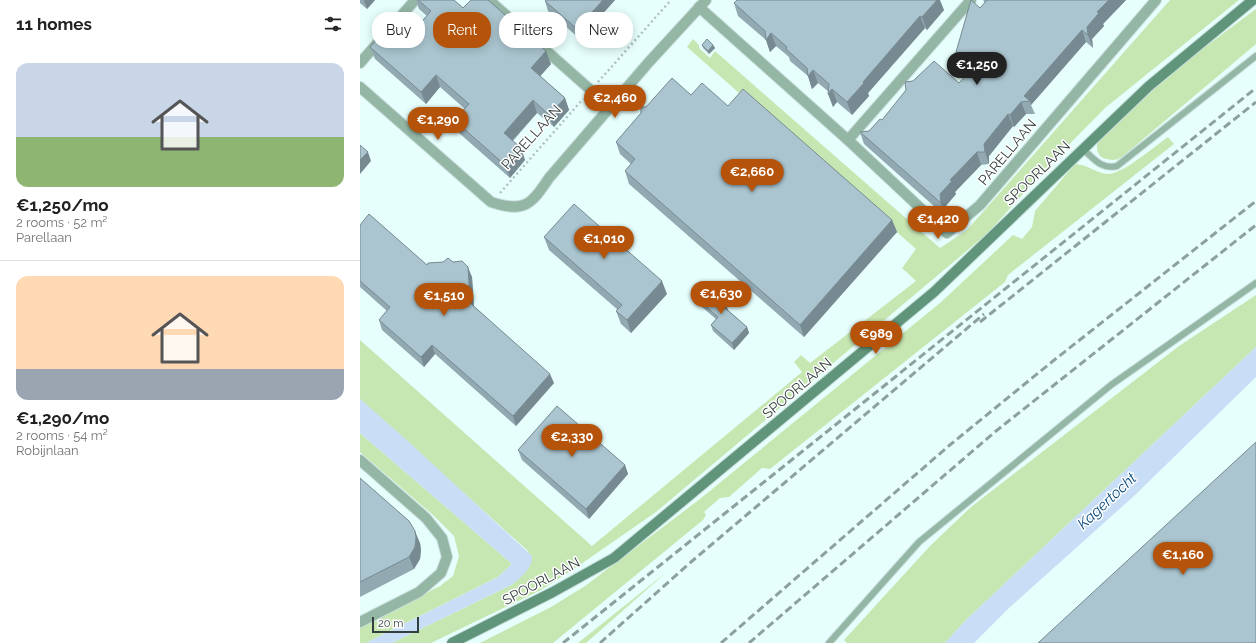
<!DOCTYPE html>
<meta charset="utf-8">
<style>
body{margin:0;font-family:Raleway,sans-serif;background:#f6f6f6;color:#222;height:100vh;display:flex;flex-direction:column;font-size:15px;white-space:nowrap}
*{box-sizing:border-box;margin:0}
p{font-size:13px;color:#767676}
.icon{flex:none;width:22px;height:22px;fill:none;stroke:currentColor;stroke-width:2;stroke-linecap:round;stroke-linejoin:round}
.map{position:relative;flex:1;overflow:hidden}
.side{display:flex;flex-direction:column;background:#fff;width:360px}
.side>*{flex:none}
.banner{position:absolute;left:12px;top:12px;width:380px;height:36px;display:flex;gap:8px}
.scale{position:absolute;left:12px;bottom:10px;width:47px;box-sizing:border-box;padding-left:4px;border:2px solid #333f3e;border-top:0;font-size:11px;line-height:14px;white-space:nowrap;color:#333f3e;-webkit-text-stroke:3px #fff;paint-order:stroke}
.price{position:absolute;translate:-50% -34px;padding:0 9px;border-radius:14px;background:#b45309;color:#fff;font-size:13px;line-height:26px;filter:drop-shadow(0 1px 2px #0008)}
.price::after{content:'';position:absolute;left:50%;top:24px;width:12px;height:9px;margin-left:-6px;background:inherit;clip-path:polygon(0 0,100% 0,50% 100%)}
.price.selected{background:#222;color:#fff}
ul{padding:0;list-style:none}
li{display:grid;align-content:center;gap:8px;height:212px;padding:0 16px}
li+li{border-top:1px solid #e0e0e0}
li span{display:grid;place-items:center;height:124px;border-radius:12px;color:#555}
li>.icon{margin-inline-start:auto}
span .icon{width:72px;height:72px;fill:#fffc;stroke-width:1}
li b{font-size:17px}
h2{display:flex;justify-content:space-between;align-items:center;height:48px;padding:0 16px;font-size:17px}
.pill{padding:0 14px;border-radius:16px;background:#fff;box-shadow:0 2px 10px #0003;font-size:14px;line-height:36px}
.pill.selected{background:#b45309;color:#fff}
main{display:flex;flex:1;min-height:0}
.map>svg:first-child{display:block}
</style>
<main>
<section class="side">
<h2>11 homes<svg class="icon" aria-label="filters" viewBox="0 0 24 24"><path d="M4 7h16M4 17h16"/><circle cx="9" cy="7" r="2"/><circle cx="15" cy="17" r="2"/></svg></h2>
<ul>
<li><span style="background:linear-gradient(#c9d6e8 60%,#8fb573 0)"><svg class="icon" aria-label="home" viewBox="0 0 24 24"><path d="M3 11l9-7 9 7M6 9v11h12V9"/></svg></span><div><b>€1,250/mo</b><p>2 rooms · 52 m²</p><p>Parellaan</p></div></li>
<li><span style="background:linear-gradient(#ffd9b3 75%,#9aa5b1 0)"><svg class="icon" aria-label="home" viewBox="0 0 24 24"><path d="M3 11l9-7 9 7M6 9v11h12V9"/></svg></span><div><b>€1,290/mo</b><p>2 rooms · 54 m²</p><p>Robijnlaan</p></div></li>
</ul>
</section>
<div class="map">
<svg width="896" height="643" viewBox="0 0 896 643">
<rect width="100%" height="100%" fill="#e6fffd"/>
<g fill="#c7e7b2">
<path d="M810 0H879L745 108 688 166 628 233 296 512 214 569 181 590 71 643H32L153 584 168 551 0 399V340L232 546 442 372 434 362 441 355 450 363 556 281 542 268 556 249 327 47 333 39 339 45V48L350 58 355 51 580 248 607 230Z"/>
<path d="M896 9V44L762 157C756 160 754 161 747 159 739 158 734 149 739 141 743 133 754 125 760 119 802 78 849 44 896 9Z"/>
<path d="M808 137 814 144 648 275 645 282 410 469 402 468 369 497 360 498 344 512 346 515 343 520 193 643H120L191 607 225 586 340 499 580 303 653 235 662 239 672 227 675 211 715 164C727 164 736 173 747 174 762 175 795 146 808 137Z"/>
<path d="M896 295V347L606 620 585 643H487L484 640 570 546 611 507 819 346Z"/>
<path d="M0 433 152 564 138 577 6 643H0V626L80 586 93 576 99 556 94 536 73 515 0 452Z"/>
<path d="M308 571 226 643H218Z"/>
</g>
<g fill="#c8def6">
<path d="M896 347V377L774 496 649 608 614 643H585L606 620Z"/>
<path d="M0 399 49 442 172 556C173 568 161 577 153 584L32 643H6L138 577 152 564 0 433Z"/>
</g>
<g fill="none" stroke-linecap="round" stroke-linejoin="round">
<defs>
<g id="lane">
<path d="M723 149C734 159 742 170 757 166L896 56"/>
<path d="M469 643 559 542 751 385 896 283"/>
</g>
<g id="street">
<path d="M129 0 251 108"/>
<path d="M339 7 488 140 587 233 620 205 796 0"/>
<path d="M0 63 55 0"/>
<path d="M0 87 131 202C164 213 171 205 189 178L289 62 346 0"/>
<path d="M488 140 611 0"/>
<path d="M0 460 66 518 82 538 87 557 81 573 59 592 0 622"/>
</g>
<path id="secondary" d="M92 643 193 592 254 558 574 292 789 86 893 0"/>
</defs>
<use href="#lane" stroke="#c6dcdb" stroke-width="8"/>
<use href="#street" stroke="#c6dcdb" stroke-width="12"/>
<use href="#secondary" stroke="#c6dcdb" stroke-width="12"/>
<g stroke="#adc1c0" stroke-width="2.5" stroke-dasharray="2 3" stroke-linecap="butt">
<path d="M238 82 311 0"/>
<path d="M140 193 223 99"/>
</g>
<use href="#lane" stroke="#94b6a4" stroke-width="6"/>
<use href="#street" stroke="#94b6a4" stroke-width="10"/>
<use href="#secondary" stroke="#61957b" stroke-width="10"/>
<g stroke="#8da09e" stroke-width="3" stroke-dasharray="8 4" stroke-linecap="butt">
<path d="M620 322 896 102"/>
<path d="M203 643 896 88"/>
<path d="M240 643 331 562 624 314"/>
<path d="M361 643 591 444 693 361 896 201"/>
<path d="M389 643 636 431 896 225"/>
</g>
</g>
<g fill="#92a9b2">
<path d="M0 0H15L7 9 0 3Z"/>
<path d="M56 0H94L103 8 191 64 180 76 205 98 209 110 194 127 177 113 153 141 161 148 165 160 150 178 99 133 94 120 105 109 80 87 66 104 15 59 10 47 42 44 67 16 59 9Z"/>
<path d="M185 0H255L220 39 188 11 185 1H186Z"/>
<path d="M623 0H766L743 24 744 26 732 39 733 48 726 42 671 105 675 114H666L654 127 653 126 629 156V164L621 165 595 192 596 194 585 207V216L504 144 500 132 509 131 522 120 599 83 605 77 599 71 594 59 620 8 625 3Z"/>
<path d="M374 3 584 10 567 30 565 28 508 93 509 96 492 115 477 102 473 107 469 92 458 83 452 89 448 76 430 61 429 57 416 46 410 52 406 40 378 16Z"/>
<path d="M342 45H353L355 48 349 54 343 48Z"/>
<path d="M331 95 368 106 532 220 537 232 444 337 269 184 265 171 271 164 260 154 256 142 286 107Z"/>
<path d="M0 225 67 265 93 262 112 277 114 306 194 383 156 426 75 354 64 367 22 330 19 320 27 311 0 287Z"/>
<path d="M184 237 307 294 271 333 261 324 256 311 258 310 189 250Z"/>
<path d="M334 296 368 310 387 327 389 333 374 350 353 331 351 325 356 319 336 302Z"/>
<path d="M158 450 265 465 268 474 229 519 162 460Z"/>
<path d="M0 478 60 543 61 550 60 559 54 569 0 597Z"/>
</g>
<g fill="#778a91">
<path d="M4 0H15L7 9Z"/>
<path d="M243 0H255L220 39 217 29Z"/>
<path d="M577 0H580L584 10 567 30 562 17Z"/>
<path d="M749 0H766L743 24 744 26 732 39 733 48 728 35 727 27 737 12Z"/>
<path d="M560 16 565 28 508 93 509 96 492 115 487 102 503 82Z"/>
<path d="M722 30 726 42 671 105 670 101 664 96Z"/>
<path d="M411 33 416 46 410 52 406 40Z"/>
<path d="M353 45 355 48 349 54 348 51Z"/>
<path d="M186 51 191 64 176 81 171 68Z"/>
<path d="M453 70 458 83 452 89 448 76Z"/>
<path d="M76 75 80 87 66 104 61 92Z"/>
<path d="M472 89 477 102 473 107 468 94Z"/>
<path d="M205 98 209 110 194 127 189 115Z"/>
<path d="M173 100 177 113 148 145 144 133Z"/>
<path d="M661 102 666 114 654 127 650 115Z"/>
<path d="M648 114 653 126 629 156V164L625 152 624 144Z"/>
<path d="M161 148 165 160 150 178 145 165Z"/>
<path d="M8 152 11 161 0 174V160Z"/>
<path d="M617 152 621 165 595 192 596 194 585 207V216L581 203 580 194 590 180Z"/>
<path d="M532 220 537 232 444 337 440 325Z"/>
<path d="M108 267 112 277 114 310 109 302Z"/>
<path d="M302 281 307 294 271 333 267 320Z"/>
<path d="M366 304 368 310 365 315 362 308Z"/>
<path d="M387 327 389 333 374 350 372 343Z"/>
<path d="M72 345 75 354 64 367 61 357Z"/>
<path d="M190 374 194 383 156 426 153 416Z"/>
<path d="M265 465 268 474 229 519 226 509Z"/>
<path d="M55 531 60 543 61 550 60 559 54 569 49 557Z"/>
</g>
<g fill="#aac5cf" stroke="#778a91">
<path d="M58 0H94L103 8 111 0H128L186 51 171 68 205 98 189 115 173 100 144 133 161 148 145 165 94 120 109 104 76 75 61 92 10 47 26 29 42 44 71 11Z"/>
<path d="M186 0H243L217 29 185 1Z"/>
<path d="M377 0H577L562 17 560 16 503 82 504 83 487 102 472 89 468 94 469 84 453 70 448 76 447 68 426 49 427 47 411 33 406 40 405 31 374 3Z"/>
<path d="M611 0 620 8 627 0H749L737 12 739 13 727 27 728 35 722 30 664 96 670 101 661 102 650 115 648 114 624 144 625 152H617L590 180 592 181 580 194 581 203 500 132 509 131 520 119 522 120 546 90 545 82 553 81 574 61 599 83 609 72 594 59Z"/>
<path d="M347 39 353 45 348 51 342 45Z"/>
<path d="M312 78 331 95 342 83 368 106 383 89 532 220 440 325 265 171 275 159 256 142 281 113V107H286Z"/>
<path d="M0 145 8 152 0 160Z"/>
<path d="M214 204 302 281 267 320 256 311 262 305 184 237Z"/>
<path d="M9 214 67 265 68 263 83 262 88 258 93 262 102 261 108 267 110 300 109 302 190 374 153 416 72 345 61 357 19 320 30 307 0 281V225Z"/>
<path d="M344 284 366 304 362 308 364 310 365 308 387 327 372 343 351 325 358 317 334 296Z"/>
<path d="M197 406 265 465 226 509 158 450Z"/>
<path d="M896 442V643H678Z"/>
<path d="M0 478 49 521 55 531 56 538 55 547 49 557 0 582Z"/>
</g>
<g text-anchor="middle" stroke-width="3" stroke-linejoin="round" paint-order="stroke">
<g font-size="14" fill="#333f3e" stroke="#fff">
<text transform="translate(171 137) rotate(-48)" y="5">PARELLAAN</text>
<text transform="translate(647 152) rotate(-50)" y="5">PARELLAAN</text>
<text transform="translate(677 173) rotate(-44)" y="5">SPOORLAAN</text>
<text transform="translate(437 388) rotate(-40)" y="5">SPOORLAAN</text>
<text transform="translate(181 581) rotate(-28)" y="5">SPOORLAAN</text>
</g>
<g font-size="15" font-style="italic" fill="#06477a" stroke="#fff">
<text transform="translate(747 501) rotate(-43)" y="5">Kagertocht</text>
</g>
</g>
</svg>
<div class="scale">20 m</div>
<b class="price selected" style="left:617px;top:86px">€1,250</b>
<b class="price" style="left:255px;top:119px">€2,460</b>
<b class="price" style="left:78px;top:141px">€1,290</b>
<b class="price" style="left:392px;top:193px">€2,660</b>
<b class="price" style="left:578px;top:240px">€1,420</b>
<b class="price" style="left:244px;top:260px">€1,010</b>
<b class="price" style="left:361px;top:315px">€1,630</b>
<b class="price" style="left:84px;top:317px">€1,510</b>
<b class="price" style="left:516px;top:355px">€989</b>
<b class="price" style="left:212px;top:458px">€2,330</b>
<b class="price" style="left:823px;top:576px">€1,160</b>
<div class="banner">
<a class="pill">Buy</a>
<a class="pill selected">Rent</a>
<a class="pill">Filters</a>
<a class="pill">New</a>
</div>
</div>
</main>
